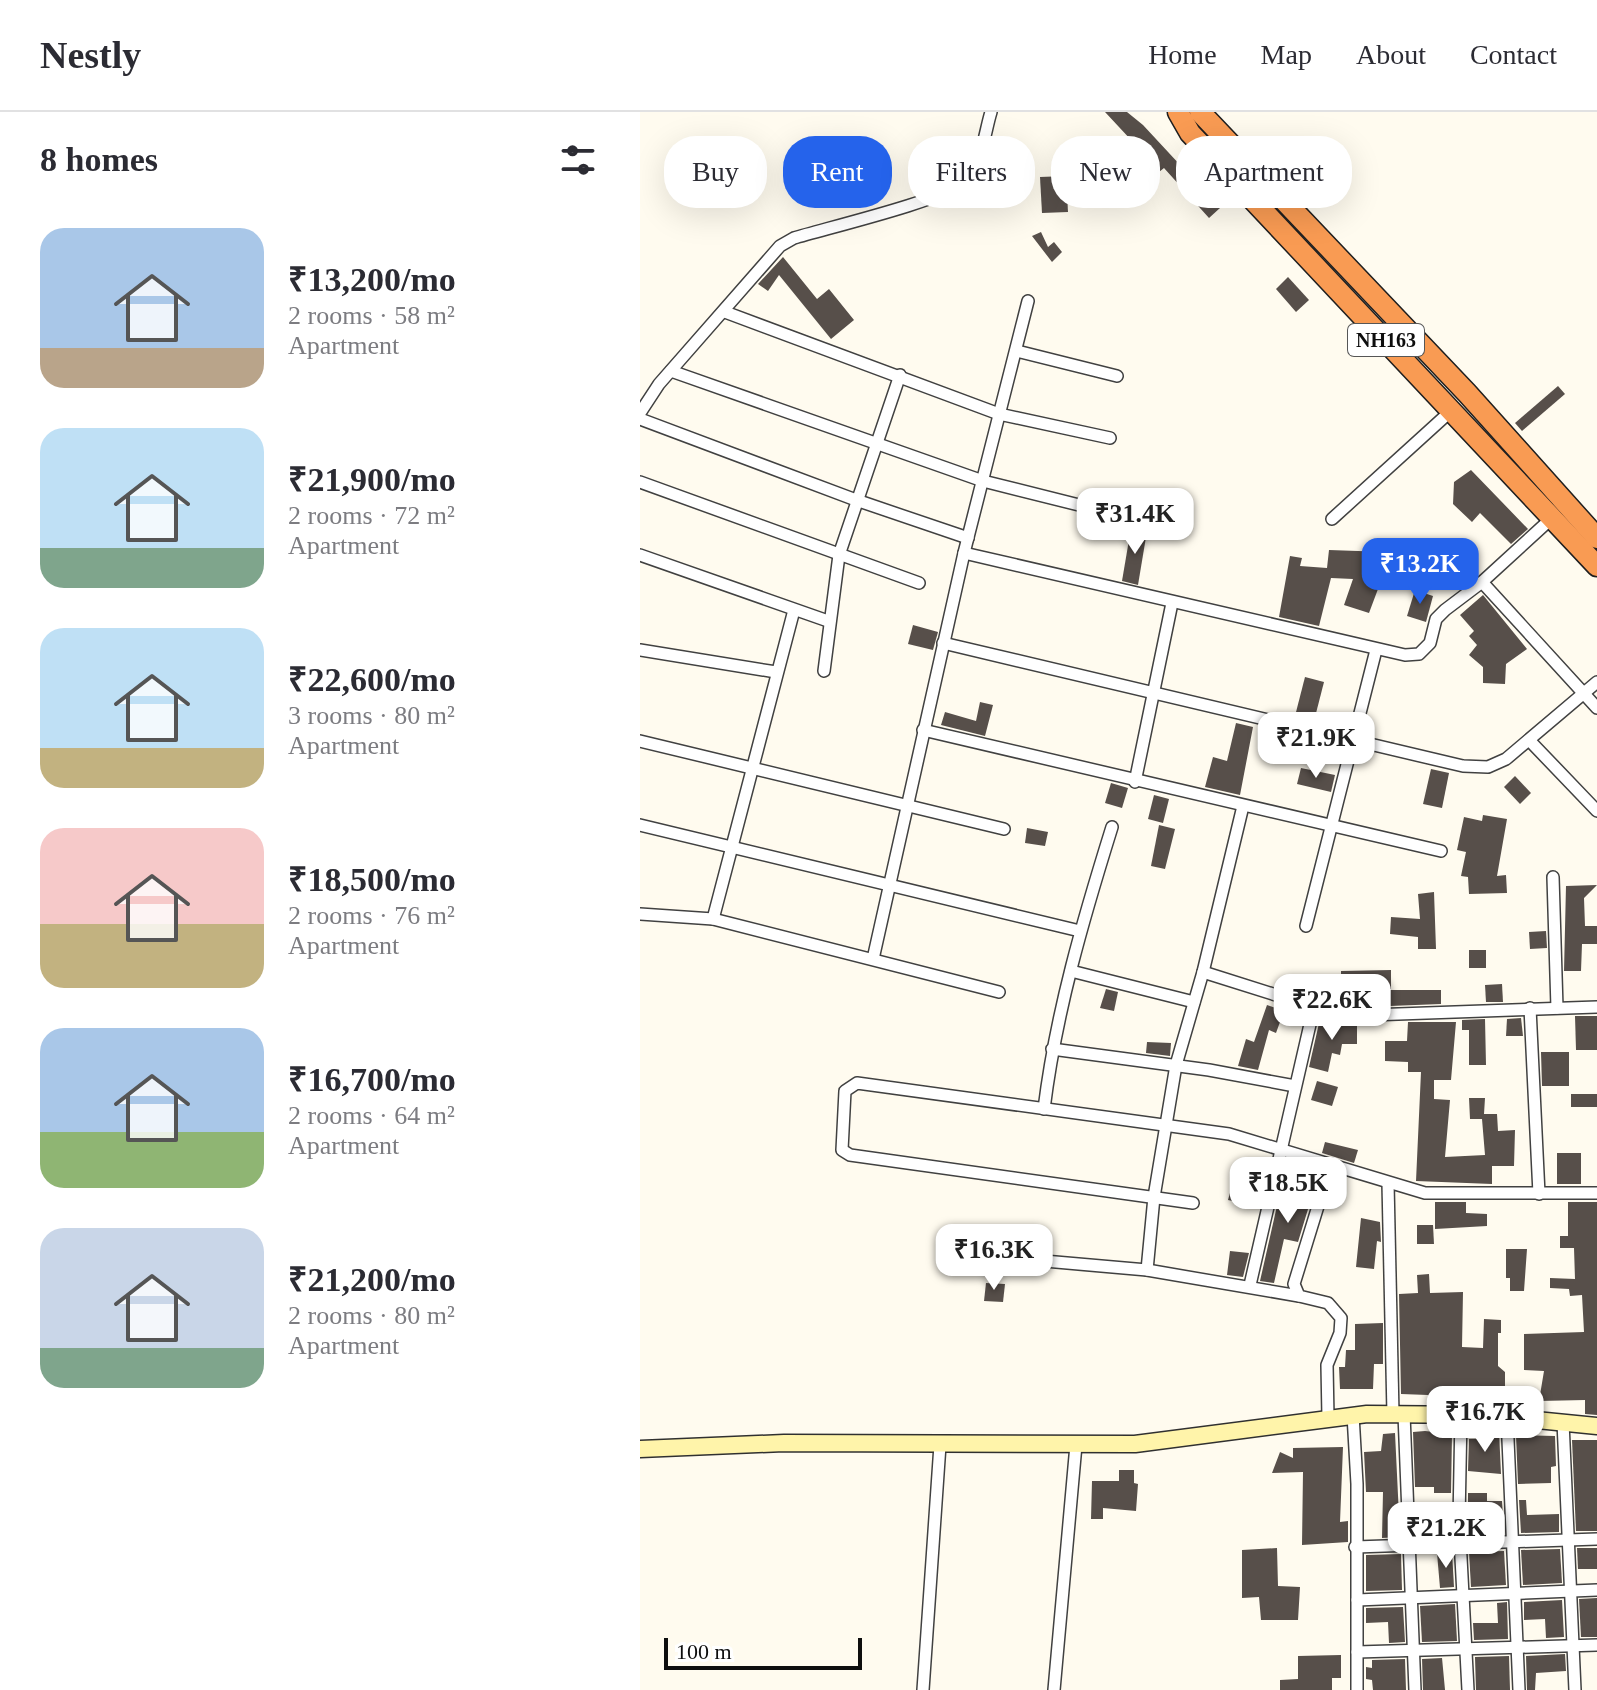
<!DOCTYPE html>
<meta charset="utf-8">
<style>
body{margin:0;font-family:"Times New Roman",serif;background:#f2f2f3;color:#2b2b33;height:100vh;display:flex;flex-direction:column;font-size:30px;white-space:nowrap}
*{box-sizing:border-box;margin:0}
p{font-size:26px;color:#7c7c81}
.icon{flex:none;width:44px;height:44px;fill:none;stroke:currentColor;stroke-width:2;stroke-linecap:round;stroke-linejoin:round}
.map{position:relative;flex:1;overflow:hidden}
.drawer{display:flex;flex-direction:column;background:#fff;width:640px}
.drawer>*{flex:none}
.banner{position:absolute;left:24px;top:24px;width:760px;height:72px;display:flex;gap:16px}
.scale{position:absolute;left:24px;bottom:20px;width:198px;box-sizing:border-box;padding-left:8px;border:4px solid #0e0e0e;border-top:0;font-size:22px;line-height:28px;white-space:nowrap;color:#0e0e0e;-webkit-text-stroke:6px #fff;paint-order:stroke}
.price{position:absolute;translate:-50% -68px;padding:0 18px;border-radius:16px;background:#fff;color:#222;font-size:26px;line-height:52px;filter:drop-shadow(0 2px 4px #0008)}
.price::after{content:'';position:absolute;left:50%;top:48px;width:24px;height:18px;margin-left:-12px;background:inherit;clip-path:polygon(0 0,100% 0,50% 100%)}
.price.on{background:#2563eb;color:#fff}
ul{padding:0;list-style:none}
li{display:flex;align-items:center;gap:24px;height:200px;padding:0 40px}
li span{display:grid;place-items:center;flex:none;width:224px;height:160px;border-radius:24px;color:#555}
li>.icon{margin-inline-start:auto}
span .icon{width:96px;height:96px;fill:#fffc;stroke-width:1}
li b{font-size:34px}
h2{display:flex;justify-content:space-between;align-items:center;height:96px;padding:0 40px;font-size:34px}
.pill{padding:0 28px;border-radius:32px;background:#fff;box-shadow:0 8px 32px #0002;font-size:28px;line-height:72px}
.pill.on{background:#2563eb;color:#fff}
header{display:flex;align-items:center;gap:48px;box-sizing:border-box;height:112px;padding:0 40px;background:#fff;border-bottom:2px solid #e1e1e2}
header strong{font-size:38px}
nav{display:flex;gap:44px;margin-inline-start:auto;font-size:28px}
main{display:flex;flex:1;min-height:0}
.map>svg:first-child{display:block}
</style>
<header>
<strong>Nestly</strong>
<nav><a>Home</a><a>Map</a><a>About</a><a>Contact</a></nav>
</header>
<main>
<section class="drawer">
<h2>8 homes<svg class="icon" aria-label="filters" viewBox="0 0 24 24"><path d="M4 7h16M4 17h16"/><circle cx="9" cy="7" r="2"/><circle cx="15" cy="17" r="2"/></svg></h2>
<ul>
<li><span style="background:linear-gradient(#a9c7e8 75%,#b9a48a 0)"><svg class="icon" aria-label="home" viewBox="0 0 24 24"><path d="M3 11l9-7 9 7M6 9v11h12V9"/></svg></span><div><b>₹13,200/mo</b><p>2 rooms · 58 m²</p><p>Apartment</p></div></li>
<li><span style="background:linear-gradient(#bfe0f5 75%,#7fa58c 0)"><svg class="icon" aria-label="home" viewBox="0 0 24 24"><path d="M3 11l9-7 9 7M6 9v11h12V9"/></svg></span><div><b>₹21,900/mo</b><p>2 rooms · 72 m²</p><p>Apartment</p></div></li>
<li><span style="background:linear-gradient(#bfe0f5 75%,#c2b280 0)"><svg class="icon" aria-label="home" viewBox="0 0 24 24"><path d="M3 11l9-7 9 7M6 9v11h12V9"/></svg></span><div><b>₹22,600/mo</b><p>3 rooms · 80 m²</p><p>Apartment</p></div></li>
<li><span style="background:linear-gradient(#f6c9c9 60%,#c2b280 0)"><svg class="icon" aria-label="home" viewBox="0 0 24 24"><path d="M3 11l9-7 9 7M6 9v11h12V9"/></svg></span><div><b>₹18,500/mo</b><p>2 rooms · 76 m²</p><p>Apartment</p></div></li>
<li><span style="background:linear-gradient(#a9c7e8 65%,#8fb573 0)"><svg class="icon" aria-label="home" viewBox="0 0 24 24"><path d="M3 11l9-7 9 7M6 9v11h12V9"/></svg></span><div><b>₹16,700/mo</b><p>2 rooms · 64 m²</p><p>Apartment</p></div></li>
<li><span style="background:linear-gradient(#c9d6e8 75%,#7fa58c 0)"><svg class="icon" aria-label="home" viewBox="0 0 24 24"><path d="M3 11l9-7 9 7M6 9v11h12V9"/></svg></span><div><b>₹21,200/mo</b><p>2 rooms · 80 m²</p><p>Apartment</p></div></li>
</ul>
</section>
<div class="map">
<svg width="957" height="1578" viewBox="0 0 957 1578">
<rect width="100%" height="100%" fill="#fffbef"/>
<g fill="#574f4a">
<path d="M465 0H487L503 13 580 96 569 106 524 56 509 68 498 54 506 44Z"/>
<path d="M426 64 428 100 402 101 400 65Z"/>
<path d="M401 120 408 135 414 130 422 140 412 150 392 124Z"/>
<path d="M143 145 177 187 189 177 214 208 191 227 139 163 128 179 118 172Z"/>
<path d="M648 165 669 188 656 200 636 177Z"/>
<path d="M918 274 925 282 882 319 875 311Z"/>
<path d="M831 358 888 417 871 432 840 401 832 410 813 392 814 370Z"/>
<path d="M491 416 507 419 498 473 482 469Z"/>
<path d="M747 433H757V442L777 443 775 472 741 469 729 501 704 493 713 467 691 466 679 514 639 505 650 444 662 446 660 454 687 456 689 438 747 440Z"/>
<path d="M775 478 793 484 786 510 767 504Z"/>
<path d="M843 483 887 537 866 552 865 572 843 571V555L829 543 837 533 829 524 834 519 820 503Z"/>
<path d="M273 513 298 520 293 538 268 532Z"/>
<path d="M665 565 684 570 674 609 655 604Z"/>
<path d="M340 590 353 593 345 624 301 613 305 600 336 609Z"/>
<path d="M596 611 613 615 600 683 565 675 573 645 587 649Z"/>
<path d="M661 656 695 663 691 680 657 672Z"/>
<path d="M791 657 809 661 802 696 783 692Z"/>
<path d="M875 664 891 681 880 692 864 675Z"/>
<path d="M471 671 488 676 482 696 465 691Z"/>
<path d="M514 683 529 687 523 711 508 707Z"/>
<path d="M843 703 867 707 857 764 866 763 867 781 829 782 828 765 821 764 826 740 817 738 824 705 842 709Z"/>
<path d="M519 713 535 717 525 757 511 754Z"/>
<path d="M387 716 408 720 405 734 385 731Z"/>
<path d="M957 773 944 786 945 814H957V832H942L941 859H924L926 774Z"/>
<path d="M794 780 796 837H778V825L750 822 751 805 780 807 778 782Z"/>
<path d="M906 819 907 836 890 837 889 820Z"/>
<rect x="829" y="838" width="17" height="18"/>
<path d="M751 858V877H719V893L701 890V859Z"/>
<path d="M862 872 863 890H846L845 873Z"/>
<path d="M466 877 478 880 474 899 460 896Z"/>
<path d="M750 878H801V892L750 894Z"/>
<path d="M627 893 644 899 636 921 629 918 618 958 598 954 606 927 614 930Z"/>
<path d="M935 904H957V938H936Z"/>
<path d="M881 906 883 924H866L867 907Z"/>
<path d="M680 907 701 912V907L717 910V932H702L700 943 692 941 688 960 669 955Z"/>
<path d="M845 907 846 953H829V918H822V908Z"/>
<path d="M768 910H816L811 968H794V987L810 988 805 1045 845 1043 842 1007H830L829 986H845L844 1002H857L858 1019 875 1018 874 1054H852V1072L776 1069 781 960H768V950L745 949V929H767Z"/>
<path d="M507 930 531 931 530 944 506 941Z"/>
<path d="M901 940H929V974H902Z"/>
<path d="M677 969 698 975 692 994 671 988Z"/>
<rect x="931" y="982" width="26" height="13"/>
<path d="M685 1030 718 1038 714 1051 682 1041Z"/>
<rect x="917" y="1041" width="24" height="31"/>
<path d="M666 1057 679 1061 658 1130 644 1127 634 1171 620 1169 639 1085 657 1089Z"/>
<path d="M593 1070 623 1077 619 1095 588 1088Z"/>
<path d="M795 1090H826V1101L847 1102V1114L795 1117Z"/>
<path d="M928 1090H957V1303L945 1302V1288L899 1289 904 1259 884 1258V1222L944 1220 942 1183 930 1184 929 1177 910 1176V1166L935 1167 934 1136H920V1124H928Z"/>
<path d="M721 1106 740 1110 741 1130 737 1129 734 1157 716 1155Z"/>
<path d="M777 1113H793L794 1132H777Z"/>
<path d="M866 1137H887L884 1179H870V1166H866Z"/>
<path d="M590 1139 609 1141 603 1165 587 1163Z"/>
<path d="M789 1162 790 1181 823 1180 822 1235 843 1236 844 1207 861 1208V1221H858V1254L865 1260V1279L840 1280V1283L805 1281V1285L788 1286V1283L761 1282 759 1182 778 1181 777 1163Z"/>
<path d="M346 1171 365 1172 363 1190 344 1189Z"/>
<path d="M743 1211V1252H734L733 1277H700L699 1255H705L706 1238H715V1212Z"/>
<path d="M785 1319 812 1322 811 1381H794V1375H775L773 1320Z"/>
<path d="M849 1319H859L861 1362 828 1359 829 1327H849Z"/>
<path d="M755 1321 760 1425 742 1426 743 1380H726L724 1340 741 1339 743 1322Z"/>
<path d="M876 1323 915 1324 916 1354 911 1355V1371L878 1372Z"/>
<path d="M932 1328H957V1419H936Z"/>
<path d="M703 1335 700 1410 708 1409V1430L662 1433 663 1360 632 1361 640 1340 653 1346V1336Z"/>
<path d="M479 1358H494V1371L498 1372 496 1399 463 1396V1407H451L452 1369H479Z"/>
<path d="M828 1381H847V1389H862L864 1422 828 1423Z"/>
<path d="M879 1388H886L887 1403 919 1402V1420L881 1421Z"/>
<path d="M790 1403H811V1423L790 1424Z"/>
<path d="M637 1436 638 1474 660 1475 658 1508H621L619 1485 602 1486V1438Z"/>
<path d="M937 1436H957V1457H938Z"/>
<path d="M920 1437 922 1471 883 1473 881 1438Z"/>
<path d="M864 1439 866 1473 831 1475 829 1440Z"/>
<path d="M812 1440 814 1475 800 1476 797 1441Z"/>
<path d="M761 1442 762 1478 726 1479V1443Z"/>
<path d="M957 1486V1525H941L939 1487Z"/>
<path d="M922 1488 924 1525 906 1526 905 1507 884 1508V1490Z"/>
<path d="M867 1490 868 1527 834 1528 833 1511H858L857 1491Z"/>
<path d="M815 1492 817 1529 782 1530 780 1494Z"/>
<path d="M763 1495 765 1530 749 1531 748 1510 726 1511V1496Z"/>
<path d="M925 1542 926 1559 896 1561 895 1578H887L886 1544Z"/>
<path d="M701 1543V1566H692V1578H640V1568L658 1567V1544Z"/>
<path d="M869 1544 870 1578H836L835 1545Z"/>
<path d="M802 1546 805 1578H783L782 1547Z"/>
<path d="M765 1547 766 1578H733L732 1568 726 1567V1555L732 1556V1548Z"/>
</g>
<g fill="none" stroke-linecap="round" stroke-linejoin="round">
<defs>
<g id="street">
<path d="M85 200 359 302 470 326"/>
<path d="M377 239 477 264"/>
<path d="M31 259 343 369 459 398"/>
<path d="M0 301 19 272 140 134 154 126C187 116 304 88 325 70 341 56 345 19 351 0"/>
<path d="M0 307 216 388 328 426"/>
<path d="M0 370 279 471"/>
<path d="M692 407 812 298"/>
<path d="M324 441 765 543 779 542 790 531 796 507 805 498 842 470 913 405"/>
<path d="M0 443 188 509"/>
<path d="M842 470 957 596"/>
<path d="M303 531 823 654 848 655 866 647 957 570"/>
<path d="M0 538 136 560"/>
<path d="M184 559 199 443 260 263"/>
<path d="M283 618 801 739"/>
<path d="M889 628 957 699"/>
<path d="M0 629 364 717"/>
<path d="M495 670 532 491"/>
<path d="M0 713 440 819"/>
<path d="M913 765 917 896"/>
<path d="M0 802 73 807 359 880"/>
<path d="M73 807 154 498"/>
<path d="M666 814 736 538"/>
<path d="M233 847 324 441 388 189"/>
<path d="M431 859 554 890"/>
<path d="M563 860 674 895 730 903 957 895"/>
<path d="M890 896 899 1082"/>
<path d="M412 937 569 958 655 974"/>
<path d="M404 997C416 900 443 808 472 715"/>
<path d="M748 1071 753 1302"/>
<path d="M553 1091 210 1043 202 1038 205 979 217 971 589 1022 785 1081H957"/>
<path d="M312 1141 507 1158 659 1184"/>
<path d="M507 1158 514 1085 536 953 563 860 603 694"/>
<path d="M610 1173 674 895"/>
<path d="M764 1302 775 1578"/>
<path d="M713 1303 717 1372V1578"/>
<path d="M821 1303 819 1408 828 1578"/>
<path d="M867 1305 879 1578"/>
<path d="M688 1306 687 1253 700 1221 701 1206 688 1191 659 1184 654 1172 691 1052"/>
<path d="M923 1310 935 1578"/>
<path d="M715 1435 957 1427"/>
<path d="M717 1488 957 1478"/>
<path d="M717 1540 957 1533"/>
<path d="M283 1578 300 1333"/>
<path d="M414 1578 436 1333"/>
</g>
<path id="secondary" d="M0 1337 144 1331 495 1332 727 1302 846 1303 957 1314"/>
<g id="highway">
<path d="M538 0 550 21 957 454"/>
<path d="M560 0 827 281 957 426"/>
</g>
</defs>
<use href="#street" stroke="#414141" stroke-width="14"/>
<use href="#secondary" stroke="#303030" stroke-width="19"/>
<use href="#highway" stroke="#1f1f1f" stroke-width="23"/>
<use href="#street" stroke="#fff" stroke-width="11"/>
<use href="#secondary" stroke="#fff4aa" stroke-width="16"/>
<use href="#highway" stroke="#f99b53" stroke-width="20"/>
</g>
<g text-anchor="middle" stroke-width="8" stroke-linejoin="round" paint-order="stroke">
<rect fill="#fff" stroke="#565656" stroke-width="2" x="708" y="212" width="76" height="32" rx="6"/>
<g font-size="20" font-weight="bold" fill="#0e0e0e">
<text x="746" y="235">NH163</text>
</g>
</g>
</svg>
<div class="scale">100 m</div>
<b class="price" style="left:495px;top:444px">₹31.4K</b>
<b class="price on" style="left:780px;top:494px">₹13.2K</b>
<b class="price" style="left:676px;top:668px">₹21.9K</b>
<b class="price" style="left:692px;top:930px">₹22.6K</b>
<b class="price" style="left:648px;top:1113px">₹18.5K</b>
<b class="price" style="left:354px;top:1180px">₹16.3K</b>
<b class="price" style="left:845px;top:1342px">₹16.7K</b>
<b class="price" style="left:806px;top:1458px">₹21.2K</b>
<div class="banner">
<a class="pill">Buy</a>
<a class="pill on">Rent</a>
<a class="pill">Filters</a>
<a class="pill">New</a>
<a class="pill">Apartment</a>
</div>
</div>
</main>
